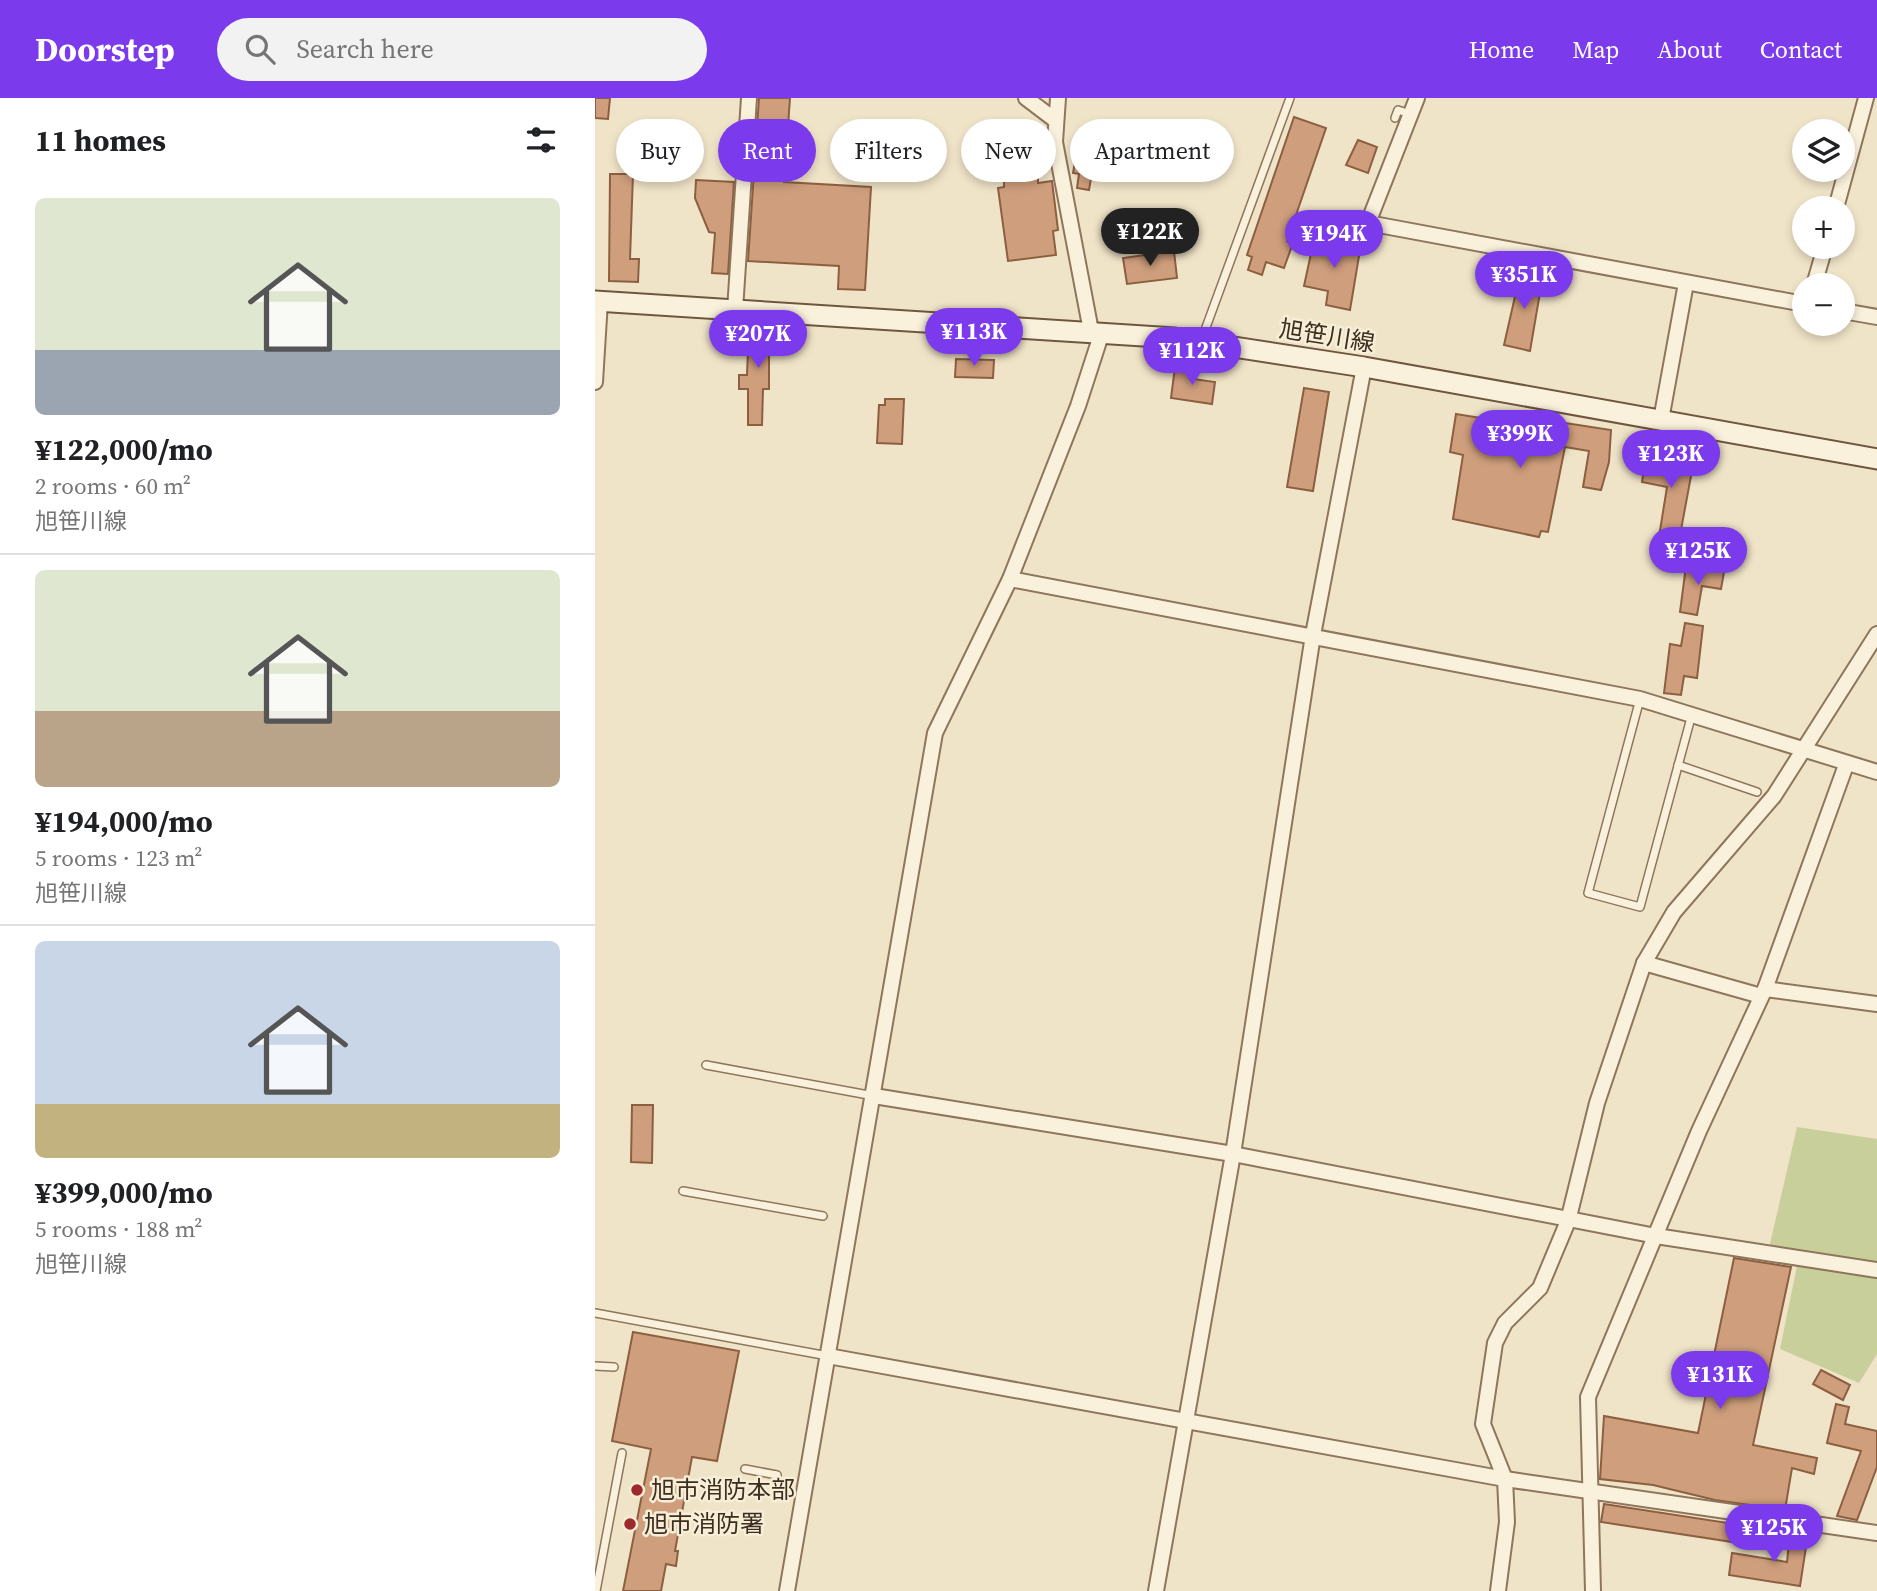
<!DOCTYPE html>
<meta charset="utf-8">
<style>
body{margin:0;font-family:"Source Serif 4","Noto Sans JP",serif;background:#f2f2f2;color:#202124;height:100vh;display:flex;flex-direction:column;font-size:26px;white-space:nowrap}
*{box-sizing:border-box;margin:0}
p{font-size:23px;color:#757577}
.icon{flex:none;width:38px;height:38px;fill:none;stroke:currentColor;stroke-width:2;stroke-linecap:round;stroke-linejoin:round}
.map{position:relative;flex:1;overflow:hidden}
.side{display:flex;flex-direction:column;background:#fff;width:595px}
.side>*{flex:none}
.banner{position:absolute;left:21px;top:21px;width:665px;height:63px;display:flex;gap:14px}
.fabs{position:absolute;left:1197px;top:21px;display:grid;gap:14px}
.fabs a{display:grid;place-items:center;width:63px;height:63px;border-radius:50%;background:#fff;box-shadow:0 4px 10px #0003;font-size:35px}
.price{position:absolute;translate:-50% -60px;padding:0 16px;border-radius:24px;background:#7c3aed;color:#fff;font-size:23px;line-height:46px;filter:drop-shadow(0 2px 4px #0008)}
.price::after{content:'';position:absolute;left:50%;top:42px;width:21px;height:16px;margin-left:-10px;background:inherit;clip-path:polygon(0 0,100% 0,50% 100%)}
.price.current{background:#222;color:#fff}
ul{padding:0;list-style:none}
li{display:grid;align-content:center;gap:14px;height:371px;padding:0 35px}
li+li{border-top:2px solid #e0e0e0}
li span{display:grid;place-items:center;height:217px;border-radius:10px;color:#555}
li>.icon{margin-inline-start:auto}
span .icon{width:126px;height:126px;fill:#fffc;stroke-width:1}
li b{font-size:30px}
h2{display:flex;justify-content:space-between;align-items:center;height:84px;padding:0 35px;font-size:30px}
.tag{padding:0 24px;border-radius:32px;background:#fff;box-shadow:0 4px 10px #0003;font-size:24px;line-height:63px}
.tag.current{background:#7c3aed;color:#fff}
header{display:flex;align-items:center;gap:42px;box-sizing:border-box;height:98px;padding:0 35px;background:#7c3aed;color:#fff}
header strong{font-size:33px}
nav{display:flex;gap:38px;margin-inline-start:auto;font-size:24px}
.search{width:490px;height:63px;background:#f2f2f2;display:flex;align-items:center;gap:18px;box-sizing:border-box;padding:0 24px;border-radius:38px;color:#757577;font-size:26px}
main{display:flex;flex:1;min-height:0}
.map>svg:first-child{display:block}
</style>
<header>
<strong>Doorstep</strong>
<div class="search"><svg class="icon" aria-label="search" viewBox="0 0 24 24"><circle cx="10" cy="10" r="6"/><path d="M15 15l6 6"/></svg>Search here</div>
<nav><a>Home</a><a>Map</a><a>About</a><a>Contact</a></nav>
</header>
<main>
<section class="side">
<h2>11 homes<svg class="icon" aria-label="filters" viewBox="0 0 24 24"><path d="M4 7h16M4 17h16"/><circle cx="9" cy="7" r="2"/><circle cx="15" cy="17" r="2"/></svg></h2>
<ul>
<li><span style="background:linear-gradient(#dfe7d0 70%,#9aa5b1 0)"><svg class="icon" aria-label="home" viewBox="0 0 24 24"><path d="M3 11l9-7 9 7M6 9v11h12V9"/></svg></span><div><b>¥122,000/mo</b><p>2 rooms · 60 m²</p><p>旭笹川線</p></div></li>
<li><span style="background:linear-gradient(#dfe7d0 65%,#b9a48a 0)"><svg class="icon" aria-label="home" viewBox="0 0 24 24"><path d="M3 11l9-7 9 7M6 9v11h12V9"/></svg></span><div><b>¥194,000/mo</b><p>5 rooms · 123 m²</p><p>旭笹川線</p></div></li>
<li><span style="background:linear-gradient(#c9d6e8 75%,#c2b280 0)"><svg class="icon" aria-label="home" viewBox="0 0 24 24"><path d="M3 11l9-7 9 7M6 9v11h12V9"/></svg></span><div><b>¥399,000/mo</b><p>5 rooms · 188 m²</p><p>旭笹川線</p></div></li>
</ul>
</section>
<div class="map">
<svg width="1282" height="1493" viewBox="0 0 1282 1493">
<rect width="100%" height="100%" fill="#f0e4c8"/>
<g fill="#c9cf9b">
<path d="M1202 1029 1282 1041V1165L1174 1150Z"/>
<path d="M1202 1168 1282 1179V1256L1264 1285 1185 1251Z"/>
</g>
<g fill="#cf9f7d" stroke="#8d5f41" stroke-width="2">
<path d="M0 0H15L13 21 0 20Z"/>
<path d="M164 0H195L189 84 276 89 270 192 243 191 244 168 153 163Z"/>
<path d="M699 19 731 30 692 143 698 145 689 170 671 164 667 177 653 172 657 159 652 157Z"/>
<path d="M763 42 782 49 773 75 751 67Z"/>
<path d="M482 53 500 57 494 92 482 90 484 76 478 75Z"/>
<path d="M409 68H443V85L457 83 463 132 458 133 461 157 413 163 403 90 409 89Z"/>
<path d="M15 76H38L35 161H44L43 184 14 183Z"/>
<path d="M101 82 139 84 133 176 117 175 120 135 114 134 100 100Z"/>
<path d="M720 137 766 146 755 212 731 207 733 193 709 188Z"/>
<path d="M579 153 582 180 532 186 528 160Z"/>
<path d="M926 172 948 177 935 253 909 247Z"/>
<path d="M154 227 181 228 180 252 174 251V291H168L167 327H153V291H144V277H152Z"/>
<path d="M361 261 399 262 398 280 360 279Z"/>
<path d="M580 269 599 272 598 281 620 284 617 306 576 300Z"/>
<path d="M709 290 734 294 718 393 692 389Z"/>
<path d="M290 301H309L307 346 282 345 284 307H290Z"/>
<path d="M861 316 942 329 944 321 1016 332 1014 364 1006 392 988 389 994 353 970 349 953 434 946 433 944 439 858 421 868 357 855 354Z"/>
<path d="M1070 343 1082 345 1080 358 1099 362 1083 448 1063 445 1072 389 1047 384 1049 371 1056 373 1059 356 1067 358Z"/>
<path d="M1091 468 1129 474 1126 491 1107 488 1102 517 1085 514Z"/>
<path d="M1090 525 1108 528 1102 580 1089 578 1086 597 1069 595 1075 546 1086 548Z"/>
<path d="M37 1007H58L57 1065 36 1064Z"/>
<path d="M1139 1160 1196 1169 1158 1347 1222 1360 1219 1376 1197 1370 1190 1412 1120 1402 1058 1387 1005 1381 1009 1318 1103 1335Z"/>
<path d="M38 1234 144 1253 122 1363 97 1359 80 1453H83L81 1468 71 1466 66 1493H28L56 1351 17 1343Z"/>
<path d="M1226 1272 1255 1287 1248 1302 1218 1286Z"/>
<path d="M1241 1306 1254 1309 1250 1326 1282 1333V1369L1262 1422 1242 1418 1266 1353 1232 1345Z"/>
<path d="M1009 1406 1146 1427 1144 1445 1006 1424Z"/>
<path d="M1195 1434 1213 1436 1205 1488 1134 1477 1137 1455 1192 1464Z"/>
</g>
<g fill="none" stroke-linecap="round" stroke-linejoin="round">
<defs>
<g id="service">
<path d="M800 20 803 12 815 16"/>
<path d="M606 243 695 0"/>
<path d="M1045 601 993 795 1045 809 1097 616"/>
<path d="M1083 667 1162 694"/>
<path d="M111 967 279 998"/>
<path d="M88 1093 228 1118"/>
<path d="M0 1215 233 1258"/>
<path d="M0 1268 19 1269"/>
<path d="M150 1371 182 1377"/>
<path d="M1 1493 27 1355"/>
</g>
<g id="minor">
<path d="M431 0 460 22"/>
<path d="M463 0 460 44 496 233"/>
<path d="M822 0 773 125 1209 206"/>
<path d="M1241 110 1271 0"/>
<path d="M1219 187 1230 149"/>
<path d="M140 212 154 0"/>
<path d="M1248 213 1282 219"/>
<path d="M0 284 5 203"/>
<path d="M1066 322 1091 185"/>
<path d="M415 481 1045 601 1282 674"/>
<path d="M1049 865 1166 898"/>
<path d="M1170 891 1282 906"/>
<path d="M279 998 638 1056 1061 1138 1282 1172"/>
<path d="M233 1258 910 1381 1282 1435"/>
<path d="M192 1493 340 635 415 481 483 308 507 234"/>
<path d="M561 1493 638 1056 718 537 769 269"/>
<path d="M903 1493 912 1424 910 1381 888 1326 900 1245 910 1225 945 1190 973 1123 1002 1005 1049 865 1079 814 1179 698 1282 536"/>
<path d="M998 1493 993 1299 1104 1033 1170 891 1251 667"/>
</g>
<path id="secondary" d="M0 203 580 240 769 269 1282 361"/>
</defs>
<use href="#service" stroke="#8d765c" stroke-width="10"/>
<use href="#minor" stroke="#8d765c" stroke-width="18"/>
<use href="#secondary" stroke="#6f573f" stroke-width="23"/>
<use href="#service" stroke="#faf1dc" stroke-width="7"/>
<use href="#minor" stroke="#faf1dc" stroke-width="14"/>
<use href="#secondary" stroke="#faf1dc" stroke-width="19"/>
</g>
<g fill="#9e2a2b" stroke="#f7eed8" stroke-width="2.5">
<circle cx="42" cy="1392" r="7"/>
<circle cx="35" cy="1426" r="7"/>
</g>
<g text-anchor="middle" stroke-width="5" stroke-linejoin="round" paint-order="stroke">
<g font-size="24" fill="#3d2e20" stroke="#f7eed8">
<text transform="translate(732 238) rotate(9)" y="8">旭笹川線</text>
</g>
<g font-size="24" fill="#3d2e20" stroke="#f7eed8" text-anchor="start">
<text x="56" y="1400">旭市消防本部</text>
<text x="49" y="1434">旭市消防署</text>
</g>
</g>
</svg>
<div class="fabs">
<a><svg class="icon" aria-label="layers" viewBox="0 0 24 24"><path d="M12 4l9 5-9 5-9-5zM3 14l9 5 9-5"/></svg></a>
<a>+</a>
<a>−</a>
</div>
<b class="price current" style="left:555px;top:170px">¥122K</b>
<b class="price" style="left:739px;top:172px">¥194K</b>
<b class="price" style="left:929px;top:213px">¥351K</b>
<b class="price" style="left:379px;top:270px">¥113K</b>
<b class="price" style="left:163px;top:272px">¥207K</b>
<b class="price" style="left:597px;top:289px">¥112K</b>
<b class="price" style="left:925px;top:372px">¥399K</b>
<b class="price" style="left:1076px;top:392px">¥123K</b>
<b class="price" style="left:1103px;top:489px">¥125K</b>
<b class="price" style="left:1125px;top:1313px">¥131K</b>
<b class="price" style="left:1179px;top:1466px">¥125K</b>
<div class="banner">
<a class="tag">Buy</a>
<a class="tag current">Rent</a>
<a class="tag">Filters</a>
<a class="tag">New</a>
<a class="tag">Apartment</a>
</div>
</div>
</main>
